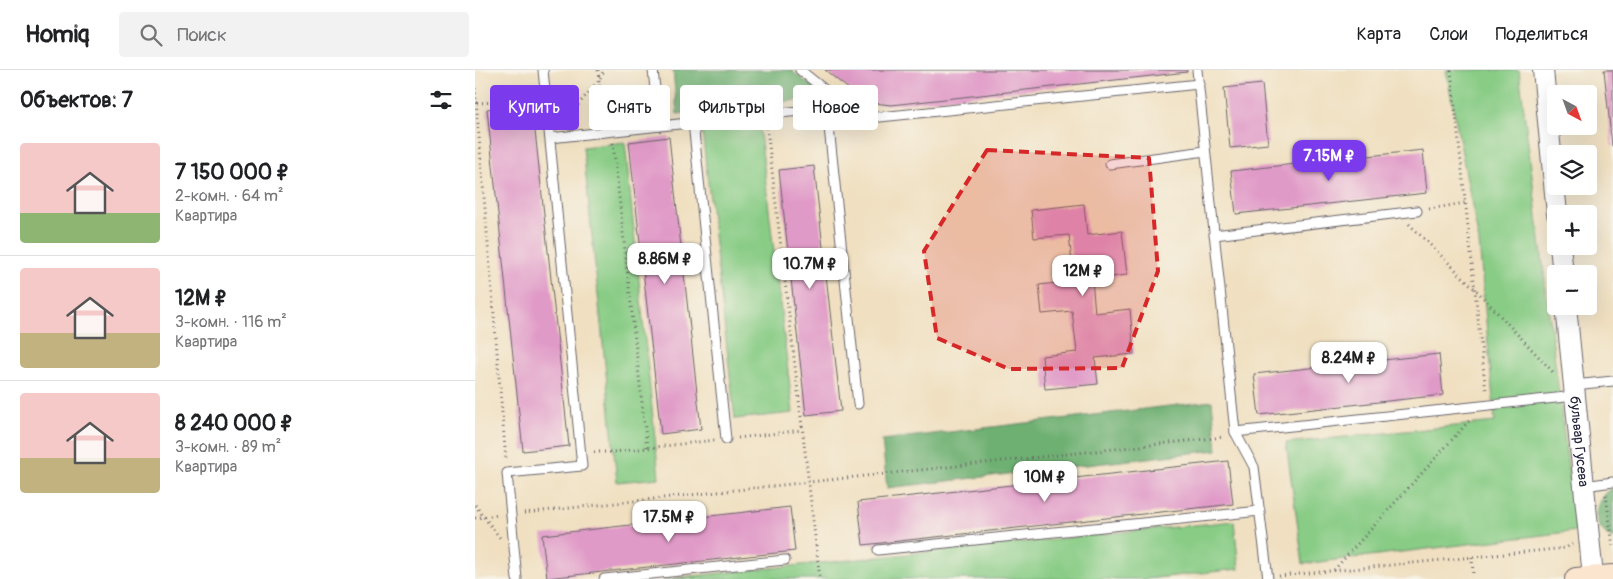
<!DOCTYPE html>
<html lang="ru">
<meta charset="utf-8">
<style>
body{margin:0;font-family:Pangolin,sans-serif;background:#f2f2f2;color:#202124;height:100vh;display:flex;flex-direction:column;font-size:19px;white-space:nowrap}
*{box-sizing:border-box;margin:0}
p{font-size:16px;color:#757577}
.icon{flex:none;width:28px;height:28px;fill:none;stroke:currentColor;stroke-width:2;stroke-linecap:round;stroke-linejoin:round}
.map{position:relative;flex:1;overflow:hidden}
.details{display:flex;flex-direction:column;background:#fff;width:475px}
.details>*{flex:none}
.hud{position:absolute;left:15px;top:15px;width:475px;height:45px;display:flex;gap:10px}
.needle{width:32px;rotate:139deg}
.tools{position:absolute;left:1072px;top:15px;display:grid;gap:10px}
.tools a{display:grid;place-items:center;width:50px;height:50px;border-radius:5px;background:#fff;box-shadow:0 5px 20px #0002;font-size:25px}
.price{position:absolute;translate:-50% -42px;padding:0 11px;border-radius:10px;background:#fff;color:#222;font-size:16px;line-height:32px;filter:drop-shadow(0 1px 2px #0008)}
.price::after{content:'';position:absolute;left:50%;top:30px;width:15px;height:11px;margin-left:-8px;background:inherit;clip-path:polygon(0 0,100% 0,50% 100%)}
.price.active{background:#7c3aed;color:#fff}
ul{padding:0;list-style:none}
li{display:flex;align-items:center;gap:15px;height:125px;padding:0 20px}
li+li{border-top:1px solid #e0e0e0}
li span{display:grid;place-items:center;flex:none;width:140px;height:100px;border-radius:5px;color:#555}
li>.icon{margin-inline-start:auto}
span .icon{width:60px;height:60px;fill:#fffc;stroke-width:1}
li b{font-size:21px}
h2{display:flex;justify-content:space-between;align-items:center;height:60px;padding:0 20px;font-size:21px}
.tag{padding:0 18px;border-radius:5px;background:#fff;box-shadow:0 5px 20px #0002;font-size:18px;line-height:45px}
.tag.active{background:#7c3aed;color:#fff}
header{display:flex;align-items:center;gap:30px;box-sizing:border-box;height:70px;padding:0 25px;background:#fff;border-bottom:1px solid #e0e0e0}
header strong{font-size:24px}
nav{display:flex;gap:28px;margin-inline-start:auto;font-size:18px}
.search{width:350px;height:45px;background:#f2f2f2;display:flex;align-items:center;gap:12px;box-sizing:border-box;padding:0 18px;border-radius:5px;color:#757577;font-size:19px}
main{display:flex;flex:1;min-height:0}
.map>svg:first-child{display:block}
</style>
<header>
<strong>Homiq</strong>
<div class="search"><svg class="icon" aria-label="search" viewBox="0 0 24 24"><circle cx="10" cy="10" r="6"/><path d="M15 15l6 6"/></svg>Поиск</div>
<nav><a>Карта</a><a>Слои</a><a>Поделиться</a></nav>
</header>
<main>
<section class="details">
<h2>Объектов: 7<svg class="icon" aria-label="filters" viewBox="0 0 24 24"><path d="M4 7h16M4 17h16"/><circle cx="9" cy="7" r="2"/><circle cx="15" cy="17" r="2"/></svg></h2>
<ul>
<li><span style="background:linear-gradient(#f6c9c9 70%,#8fb573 0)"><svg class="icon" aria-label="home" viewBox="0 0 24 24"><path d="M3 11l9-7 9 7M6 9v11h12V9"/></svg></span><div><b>7 150 000 ₽</b><p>2-комн. · 64 m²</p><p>Квартира</p></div></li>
<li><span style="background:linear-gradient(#f6c9c9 65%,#c2b280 0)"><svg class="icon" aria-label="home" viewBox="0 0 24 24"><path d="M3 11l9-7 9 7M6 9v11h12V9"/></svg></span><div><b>12M ₽</b><p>3-комн. · 116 m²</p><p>Квартира</p></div></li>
<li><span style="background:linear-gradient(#f6c9c9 65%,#c2b280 0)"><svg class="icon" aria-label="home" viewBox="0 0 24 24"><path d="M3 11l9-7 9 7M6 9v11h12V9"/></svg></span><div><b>8 240 000 ₽</b><p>3-комн. · 89 m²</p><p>Квартира</p></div></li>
</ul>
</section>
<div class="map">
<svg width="1138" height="509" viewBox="0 0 1138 509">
<rect width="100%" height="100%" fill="#f7f3e8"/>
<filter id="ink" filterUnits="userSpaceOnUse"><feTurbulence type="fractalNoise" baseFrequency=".02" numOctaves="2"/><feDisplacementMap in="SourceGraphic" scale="10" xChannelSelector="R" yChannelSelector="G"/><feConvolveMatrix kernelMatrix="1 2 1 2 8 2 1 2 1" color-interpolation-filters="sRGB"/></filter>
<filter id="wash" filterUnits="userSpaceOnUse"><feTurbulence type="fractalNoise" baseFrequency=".0096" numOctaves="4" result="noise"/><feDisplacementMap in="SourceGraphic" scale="20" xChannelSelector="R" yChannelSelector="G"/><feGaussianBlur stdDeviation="1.12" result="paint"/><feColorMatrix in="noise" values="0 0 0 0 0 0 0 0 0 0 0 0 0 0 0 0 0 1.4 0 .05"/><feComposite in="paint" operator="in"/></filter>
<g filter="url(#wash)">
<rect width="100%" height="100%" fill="#f0e0c1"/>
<g fill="#88cc85" stroke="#557760">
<path d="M971 0H1044L1101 461 828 494 811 373 1020 352 1004 172Z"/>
<path d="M284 55 318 343 260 349 227 60Z"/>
<path d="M150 72 184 408 142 412 108 77Z"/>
<path d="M759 451 764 499 671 509H188Z"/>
</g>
<g fill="#6eb072" stroke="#486956">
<path d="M198 0H316L350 27 202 44Z"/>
<path d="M737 331 742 380 412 418 407 370Z"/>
<path d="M1138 418V469C1115 456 1116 431 1138 418Z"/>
</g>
<g id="blocks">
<g fill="#e09ac7">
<path d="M350 0H712V2L416 35 390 32Z"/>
<path d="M1129 0H1138V76H1137Z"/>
<path d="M787 14 793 74 755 78 749 18Z"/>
<path d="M57 33 94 376 48 381 12 39Z"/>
<path d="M194 67 226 359 186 364 154 72Z"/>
<path d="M948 80 952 123 761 144 756 101Z"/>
<path d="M339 96 366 341 331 345 304 100Z"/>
<path d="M609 134 612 165 647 161 652 205 617 209 620 243 655 239 659 284 620 288 623 314 570 319 567 286 602 282 597 241 567 244 564 215 599 211 594 165 559 168 556 140Z"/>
<path d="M964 284 968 325 784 345 779 304Z"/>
<path d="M753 391 758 434 388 475 383 432Z"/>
<path d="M315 437 320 481 72 508 67 465Z"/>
</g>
</g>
</g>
<g filter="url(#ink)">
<use href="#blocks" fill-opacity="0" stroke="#6a646a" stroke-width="1"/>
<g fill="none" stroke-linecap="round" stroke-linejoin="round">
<defs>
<g id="service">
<path d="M178 0 184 56"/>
<path d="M325 0 370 36 405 47 724 14"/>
<path d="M722 0 760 362 779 397 793 509"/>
<path d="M352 38 383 334"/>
<path d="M218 52 251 369"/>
<path d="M75 68 370 36"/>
<path d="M635 94 730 81"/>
<path d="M739 165 942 141"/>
<path d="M1099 315 1138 311"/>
<path d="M760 362 1100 326"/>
<path d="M1109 416 1138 412"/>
<path d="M403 480 785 441"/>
<path d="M42 509 32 403 107 396 68 0"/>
<path d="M129 509 310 490"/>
</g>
<g id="tertiary">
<path d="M1068 0 1082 144"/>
<path d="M1085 176 1088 204"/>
<path id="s1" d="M1091 236 1118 507"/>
</g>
<path id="secondary" d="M1101 509 1138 506"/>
</defs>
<use href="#service" stroke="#6a646a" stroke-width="11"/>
<use href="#tertiary" stroke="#6a646a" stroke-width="22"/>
<use href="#secondary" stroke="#6a646a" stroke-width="24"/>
<g stroke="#6a646a" stroke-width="3" stroke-dasharray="1 4" stroke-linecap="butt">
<path d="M123 0 128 49"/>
<path d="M976 0 1011 322"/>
<path d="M0 18 31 390"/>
<path d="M2 33 58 30"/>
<path d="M87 54 124 10 129 0"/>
<path d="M292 58 345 509"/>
<path d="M138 73 172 378"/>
<path d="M954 139 990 133"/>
<path d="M934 154 1000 219 1078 302"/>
<path d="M263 368 327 360"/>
<path d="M119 382H139L240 370"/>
<path d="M1131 425 1138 476"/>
<path d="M0 435 25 468"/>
<path d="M49 443 749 367"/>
<path d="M0 448 23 445"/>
<path d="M997 487 998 505"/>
<path d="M859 500 994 351"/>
<path d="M804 506 1091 478 1097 474"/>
</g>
<use href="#service" stroke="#fff" stroke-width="9"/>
<use href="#tertiary" stroke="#fff" stroke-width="20"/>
<use href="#secondary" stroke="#fce5cf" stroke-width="22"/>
</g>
</g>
<path fill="#d62828" fill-opacity="0.2" stroke="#d62828" stroke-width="4" stroke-dasharray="10 6" stroke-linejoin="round" d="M512 80 674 88 683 201 647 298 534 299 462 268 449 181Z"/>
<g text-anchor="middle" stroke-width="5" stroke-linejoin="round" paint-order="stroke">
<g font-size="14" fill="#22223b" stroke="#f7f3e8">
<text dy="5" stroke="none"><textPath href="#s1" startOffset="136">бульвар Гусева</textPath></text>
</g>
</g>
</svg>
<div class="tools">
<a><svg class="needle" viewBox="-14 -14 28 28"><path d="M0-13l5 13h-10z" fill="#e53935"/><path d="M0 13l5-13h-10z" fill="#757577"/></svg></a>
<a><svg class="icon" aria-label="layers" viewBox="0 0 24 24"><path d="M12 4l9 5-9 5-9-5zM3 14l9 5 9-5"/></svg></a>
<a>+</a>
<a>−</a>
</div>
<b class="price active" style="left:854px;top:112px">7.15M ₽</b>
<b class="price" style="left:190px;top:215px">8.86M ₽</b>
<b class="price" style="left:335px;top:220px">10.7M ₽</b>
<b class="price" style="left:608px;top:227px">12M ₽</b>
<b class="price" style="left:874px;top:314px">8.24M ₽</b>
<b class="price" style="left:570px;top:433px">10M ₽</b>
<b class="price" style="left:194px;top:473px">17.5M ₽</b>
<div class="hud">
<a class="tag active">Купить</a>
<a class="tag">Снять</a>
<a class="tag">Фильтры</a>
<a class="tag">Новое</a>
</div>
</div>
</main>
